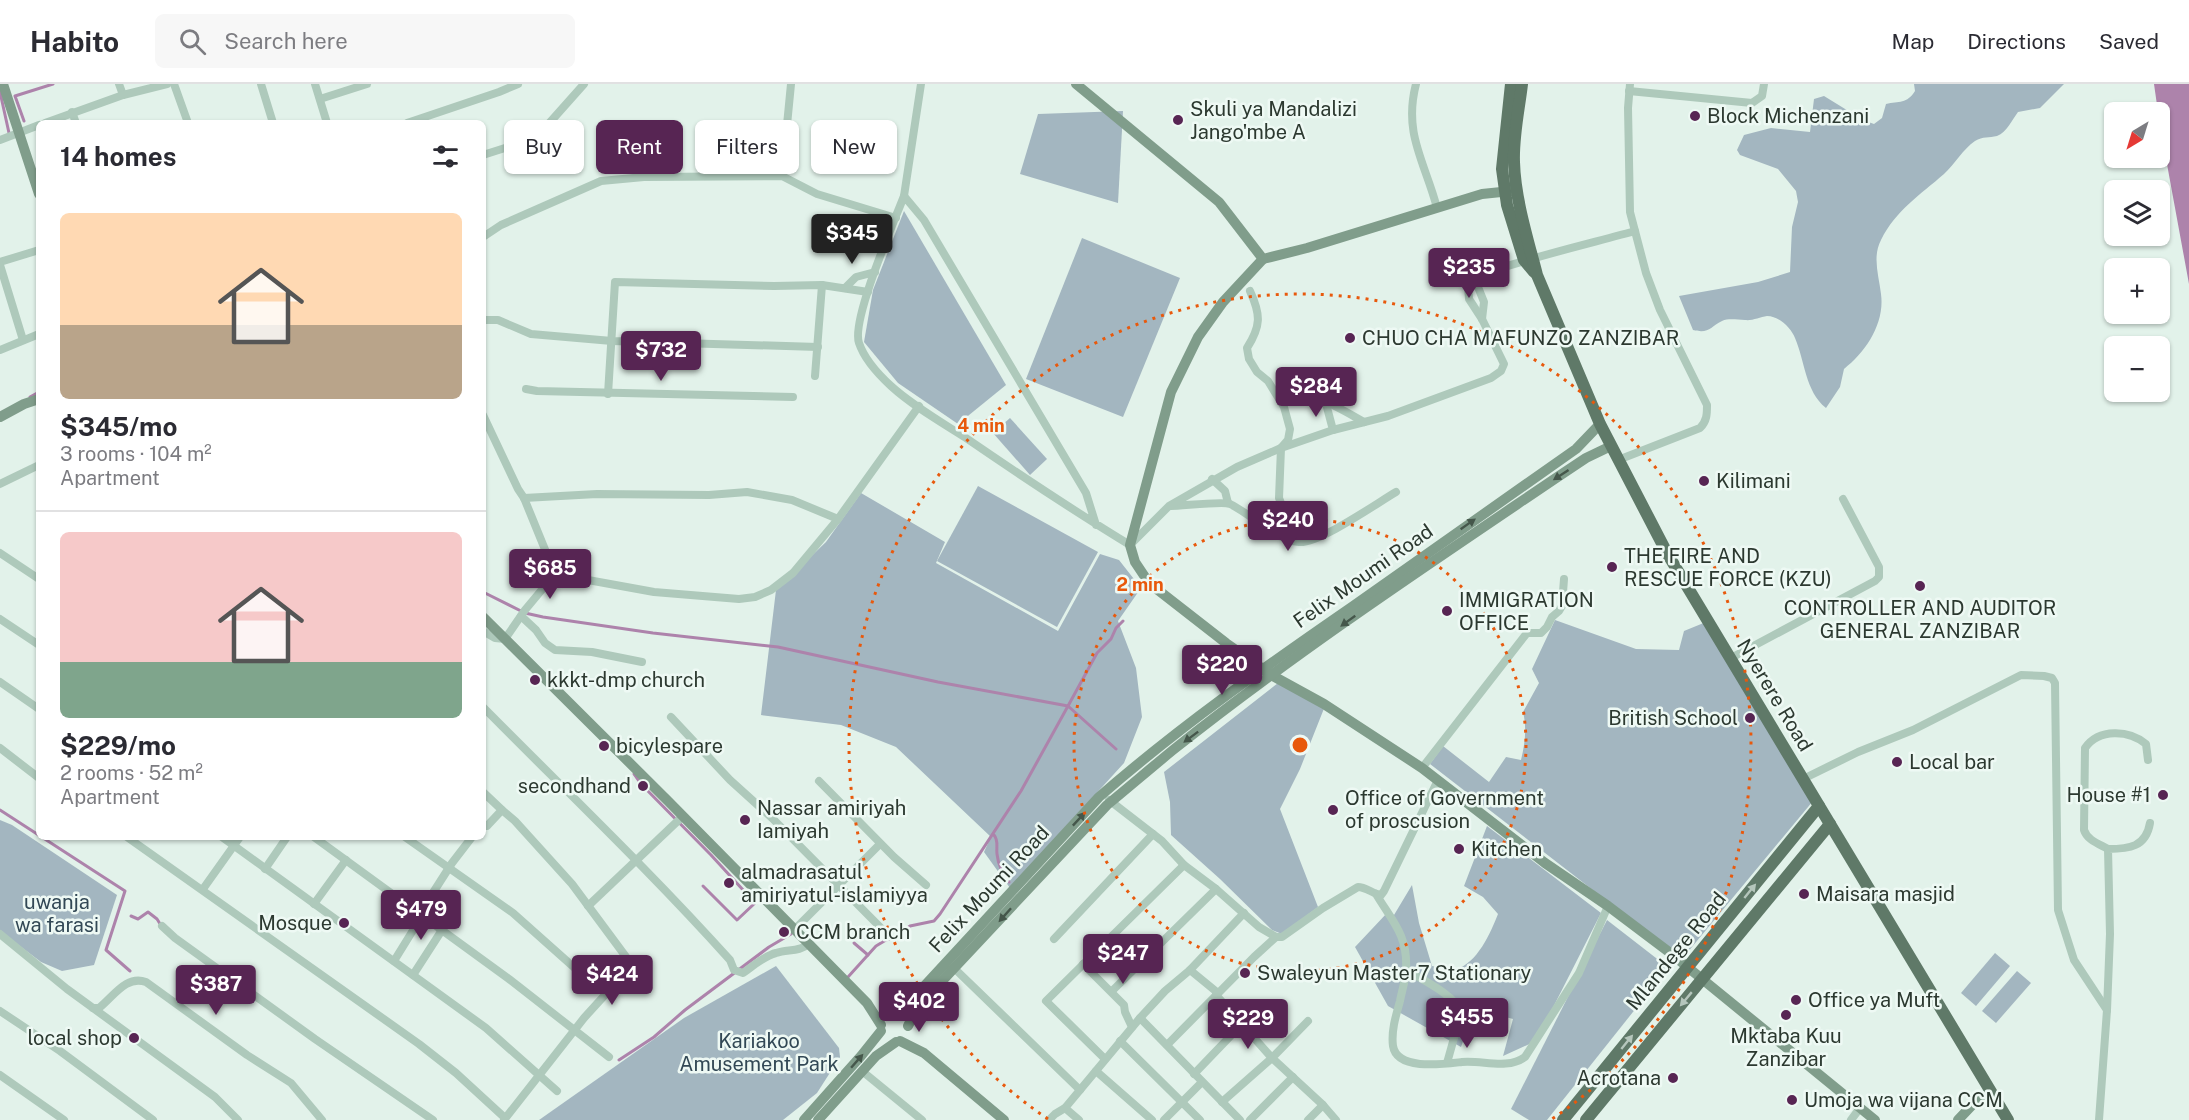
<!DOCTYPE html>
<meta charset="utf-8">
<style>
body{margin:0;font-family:"Public Sans",sans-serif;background:#f7f7f7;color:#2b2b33;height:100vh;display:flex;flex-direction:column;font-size:22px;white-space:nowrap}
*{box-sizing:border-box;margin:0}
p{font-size:20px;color:#7c7c81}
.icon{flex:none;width:33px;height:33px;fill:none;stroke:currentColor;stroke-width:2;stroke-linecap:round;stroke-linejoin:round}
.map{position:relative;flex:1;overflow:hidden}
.sheet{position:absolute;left:36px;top:36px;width:450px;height:720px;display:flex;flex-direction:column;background:#fff;border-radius:9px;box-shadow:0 2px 4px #0004}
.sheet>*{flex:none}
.guide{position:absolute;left:504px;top:36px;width:570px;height:54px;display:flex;gap:12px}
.needle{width:39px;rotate:218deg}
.tools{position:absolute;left:2104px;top:18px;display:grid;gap:12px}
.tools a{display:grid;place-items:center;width:66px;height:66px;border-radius:9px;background:#fff;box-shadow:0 2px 4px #0004;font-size:30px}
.price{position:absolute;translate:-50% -51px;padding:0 14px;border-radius:6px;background:#572553;color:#fff;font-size:20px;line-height:39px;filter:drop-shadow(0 2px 3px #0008)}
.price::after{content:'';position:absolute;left:50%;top:36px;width:18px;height:14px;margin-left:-9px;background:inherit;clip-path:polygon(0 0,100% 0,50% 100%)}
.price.current{background:#222;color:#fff}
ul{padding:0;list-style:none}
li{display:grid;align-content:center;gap:12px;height:318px;padding:0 24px}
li+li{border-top:2px solid #e1e1e2}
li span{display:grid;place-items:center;height:186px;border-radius:9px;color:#555}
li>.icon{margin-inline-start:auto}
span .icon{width:108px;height:108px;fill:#fffc;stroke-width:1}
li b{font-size:26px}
h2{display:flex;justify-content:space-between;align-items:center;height:72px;padding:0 24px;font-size:26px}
.chip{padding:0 21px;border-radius:9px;background:#fff;box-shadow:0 2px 4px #0004;font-size:21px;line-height:54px}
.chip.current{background:#572553;color:#fff}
header{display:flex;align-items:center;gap:36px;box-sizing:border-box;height:84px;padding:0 30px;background:#fff;border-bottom:2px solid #e1e1e2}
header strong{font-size:28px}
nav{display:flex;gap:33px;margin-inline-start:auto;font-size:21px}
.search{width:420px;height:54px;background:#f7f7f7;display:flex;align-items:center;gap:15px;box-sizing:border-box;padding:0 21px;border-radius:9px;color:#7c7c81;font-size:22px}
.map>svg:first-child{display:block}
</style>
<header>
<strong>Habito</strong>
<div class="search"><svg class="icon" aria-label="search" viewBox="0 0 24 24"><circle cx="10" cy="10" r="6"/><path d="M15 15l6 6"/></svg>Search here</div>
<nav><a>Map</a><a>Directions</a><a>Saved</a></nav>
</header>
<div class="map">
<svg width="2189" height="1036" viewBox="0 0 2189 1036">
<rect width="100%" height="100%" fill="#e2f2ea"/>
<g fill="#a3b6c0">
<path d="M1914 0H2064L2040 24 2018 28C2012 36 2007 48 1997 52 1989 54 1983 52 1975 57 1963 65 1955 80 1944 90 1920 111 1896 126 1881 156 1872 173 1879 192 1881 210 1885 239 1866 268 1844 285L1840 303 1826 324C1805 307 1805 277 1795 254 1791 244 1779 232 1767 232 1760 233 1752 237 1745 236 1737 236 1729 234 1722 237 1710 243 1709 250 1693 246L1679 212 1758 198 1790 188 1792 143 1798 118 1796 107 1778 85 1740 71 1737 66 1744 51 1771 44 1810 48 1814 15 1824 12 1863 36 1874 40 1882 34 1886 20C1899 17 1907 20 1915 7Z"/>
<path d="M1123 27 1118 119 1020 90 1038 30Z"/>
<path d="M904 127 1006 301 958 340 898 299 864 258 873 206Z"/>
<path d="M1082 154 1180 194 1123 333 1026 295Z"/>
<path d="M1010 334 1047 375 1030 391 993 349Z"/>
<path d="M978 402 1098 468 1057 543 937 477Z"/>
<path d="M861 409 945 458 936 479 1058 547 1100 470 1119 476 1141 504 1118 537 1136 584 1142 633 1124 679 1010 804 984 768 991 753 896 663 841 641 761 631 776 506 826 458Z"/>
<path d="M1555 536 1636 565 1679 566 1684 547 1706 538 1813 717 1682 875 1430 680 1443 662 1489 698 1506 673 1521 676C1525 660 1527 644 1523 628L1539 599 1532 585Z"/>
<path d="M1278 599 1325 622 1300 685 1280 725 1318 823 1282 850 1272 846 1220 795 1171 751 1170 718 1164 688Z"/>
<path d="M0 736 12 741 117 811 94 881 62 887 41 878 0 847Z"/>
<path d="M1487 742 1601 829 1536 957 1503 972 1513 935 1494 930 1488 949 1468 943 1461 963 1388 922 1355 863 1387 829 1394 831 1412 801 1419 839 1432 882C1439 883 1449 887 1456 885 1477 880 1491 848 1498 830L1483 813 1464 802Z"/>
<path d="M1607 836 1665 881 1664 889 1547 1036H1529L1511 1025Z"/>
<path d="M1995 869 2010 882 1976 922 1961 909Z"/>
<path d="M776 882 839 964 840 973 817 1009 783 1036H539L684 934Z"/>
<path d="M2017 887 2031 899 1996 939 1982 927Z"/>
</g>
<path fill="#ad83ab" d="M2154 0H2189V200L2162 53 2160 28H2158Z"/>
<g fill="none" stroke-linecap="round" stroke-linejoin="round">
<g stroke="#ad83ab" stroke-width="3">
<path d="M0 8 9 49"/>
<path d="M24 37 15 12 53 0"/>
<path d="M30 313 39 308"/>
<path d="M483 508 525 529 543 533 653 549 778 563 938 598 1068 622 1097 569 1111 555 1116 544 1123 537"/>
<path d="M634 690 641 700 711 771 755 819 737 836 703 802"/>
<path d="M0 726 125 807 106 866 130 887"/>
<path d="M994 751C999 757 996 762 997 770 998 781 1003 789 1009 798"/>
<path d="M131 832 138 835 148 828 157 835 162 843"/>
<path d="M854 859 868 871"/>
<path d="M848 893 876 862 886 856 897 852 910 842 934 837 940 830 1021 707 1068 622 1116 665"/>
<path d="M619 976 654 953 685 926 769 863 791 850"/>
</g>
<g stroke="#aec9bb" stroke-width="8">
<path d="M119 0 123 11"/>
<path d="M174 0 188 39"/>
<path d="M261 0 273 39"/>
<path d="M315 0 327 39"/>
<path d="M1416 0C1403 50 1425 78 1437 124"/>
<path d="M1629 7 1752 19 1762 12 1764 0"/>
<path d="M320 15 367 0"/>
<path d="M72 28 76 39"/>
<path d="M45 39 123 11 167 0"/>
<path d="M407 39 499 8 518 0"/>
<path d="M0 56 39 41"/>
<path d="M483 71 536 54 584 0"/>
<path d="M782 92 791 0"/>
<path d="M904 112 921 0"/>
<path d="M483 153 501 141 601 97 644 93 782 92 817 110 896 134"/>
<path d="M0 178 39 166"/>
<path d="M0 181 23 256"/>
<path d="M1474 193 1484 218 1482 235"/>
<path d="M822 201 868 208"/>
<path d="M845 204 856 193 875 188"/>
<path d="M1250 207C1261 231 1261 242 1247 264L1249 275 1257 288 1268 297 1284 323 1290 345 1288 356 1281 364 1279 414 1286 432 1291 456"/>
<path d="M483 236H498L531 250 612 257 818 263"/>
<path d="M0 266 39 250"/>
<path d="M526 305 537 307 793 313"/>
<path d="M608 310 615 198 774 202 822 201 815 292"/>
<path d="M1278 311C1313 307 1334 321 1364 338"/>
<path d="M1325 316 1333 346"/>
<path d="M483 331 518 405 524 414 555 490"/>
<path d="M1618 376 1700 344C1707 337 1707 330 1707 321L1660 226 1646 189 1630 128 1628 24 1630 0"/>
<path d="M1212 395 1225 407 1228 419"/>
<path d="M0 400 39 381"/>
<path d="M524 414 597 410 709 411 747 408 792 416 838 435"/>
<path d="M1171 422C1182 422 1223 417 1230 420 1251 430 1276 456 1299 458 1319 460 1377 419 1396 408"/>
<path d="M1096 441 1086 409 924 136 904 112C894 138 851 236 859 259 864 274 879 291 891 302 913 322 941 338 966 354 1020 391 1074 427 1130 461L1169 422 1237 383 1281 364 1333 346 1388 332 1491 294 1501 287 1504 280 1482 235 1469 215 1468 202 1474 193C1527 174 1581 162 1635 147"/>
<path d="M1264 442 1281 423"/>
<path d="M0 469 39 495"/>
<path d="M555 490 654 508 739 515 755 513 771 506 793 489 838 435 919 322"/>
<path d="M521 532 536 546 545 559 555 566 592 568 642 578"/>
<path d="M0 535 39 561"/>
<path d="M483 547 495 554 505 555 525 526 555 490"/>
<path d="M1731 574 1875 497 1879 493V483L1843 415"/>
<path d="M0 598 39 625"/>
<path d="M483 623C566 707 651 788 730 876L734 886 743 889C753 882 764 872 776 869 787 865 799 868 809 860"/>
<path d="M671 633 730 696 772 734 882 845"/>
<path d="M0 664 39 694"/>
<path d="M1422 684 1527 549H1541L1547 543 1552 533 1559 527 1562 522 1564 495"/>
<path d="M1803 695 1858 668 1913 646 2021 591 2044 592 2052 594 2055 599 2058 826 2074 876 2107 926 2099 1036"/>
<path d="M819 697 894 773 926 801"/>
<path d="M483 708 502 726 487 742 483 741"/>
<path d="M1109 716 1162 757 1184 781 1216 805 1259 843 1276 853H1282L1323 824 1358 803C1366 803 1373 810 1381 811L1384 807 1438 696"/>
<path d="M502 726 515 737 572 800 635 885 614 901 584 934 504 1036"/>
<path d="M127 753 419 960 456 989 505 1034"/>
<path d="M222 753 486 944 557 1007"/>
<path d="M314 753 509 895 609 973"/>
<path d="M405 753 513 829 577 886 606 909"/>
<path d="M2108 765C2099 760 2087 756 2084 746L2085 664C2099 644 2129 646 2146 660L2148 676"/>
<path d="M265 785 287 753"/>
<path d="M203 805 240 753"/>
<path d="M1376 810C1392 837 1408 851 1406 885 1406 895 1402 906 1400 917 1396 931 1391 947 1393 962 1397 987 1444 980 1462 978 1483 976 1507 986 1525 973L1579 889 1608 822"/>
<path d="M314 820 346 776"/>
<path d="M588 822 683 732"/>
<path d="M162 842 175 854 315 955 433 1036"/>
<path d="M794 846 880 760"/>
<path d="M0 850 67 905 215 1013 238 1036"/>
<path d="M1054 855 1153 750"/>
<path d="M394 877 420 835V829L452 779 472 753"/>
<path d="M1083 880 1124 921 1125 928 1132 943"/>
<path d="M955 885 1080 1006"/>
<path d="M1190 886 1244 829"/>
<path d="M1406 886C1421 895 1457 912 1461 929L1447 979"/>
<path d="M413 891 442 846"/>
<path d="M1112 907 1216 805"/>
<path d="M1216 911 1272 974 1222 1018"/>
<path d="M93 924H99C114 912 126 891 146 898L247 971 291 999 322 1036"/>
<path d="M2107 926 2110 850 2108 765C2129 765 2146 763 2150 739"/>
<path d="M0 927 60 967 153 1036"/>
<path d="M1140 934 1165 907 1190 886 1218 909"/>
<path d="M1308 937 1272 974 1323 1021 1336 1036"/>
<path d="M1120 957 1200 1036"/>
<path d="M1167 961 1254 873 1276 853"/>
<path d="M1105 975 1046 917 1184 781"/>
<path d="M862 987 922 1036"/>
<path d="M1096 987 1152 1036"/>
<path d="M1194 990 1242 940"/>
<path d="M0 991 64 1036"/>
<path d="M1065 1024 1079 1036"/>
<path d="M1049 1036 1055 1030 1065 1024 1140 934 1240 1036"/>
<path d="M1164 1036 1202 998"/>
<path d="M1250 1036 1293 993"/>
<path d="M1308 1036 1323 1021"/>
<path d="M1851 1036 1860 1024"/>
</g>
<g stroke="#809d8b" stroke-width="10">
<path d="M3 0 39 110"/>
<path d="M1076 0 1219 118 1263 175 1307 164 1482 110 1511 107"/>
<path d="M1263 175 1223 218 1198 253 1171 308 1130 461 1135 478 1149 499 1226 559 1273 592 1324 620 1422 684 1545 779 1608 822 1669 868 1875 1036"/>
<path d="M0 333 24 320 39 315"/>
<path d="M483 533 668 717 867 919 881 941"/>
<path d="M895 930 906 922 1099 713C1179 643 1266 582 1353 522 1427 470 1501 417 1576 365L1600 340"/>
<path d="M908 942 913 932 926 914 1107 721C1129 703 1151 684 1173 666 1296 568 1429 480 1559 392L1586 374 1611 362"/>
<path d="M900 957 924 969 1004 1036"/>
<path d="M804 1036 861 972 881 947"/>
<path d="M818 1036 876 972 896 958"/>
<path d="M1958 1036 1975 1018 1994 1012"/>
</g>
<g stroke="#5f7968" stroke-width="12">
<path d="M1511 0 1502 85 1507 121 1524 176 1534 188"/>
<path d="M1522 0C1519 26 1513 52 1514 78 1515 115 1528 156 1537 191L1600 340 1667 469 2008 1036"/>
<path d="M1563 1036 1819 722"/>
<path d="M1586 1036 1830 740"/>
</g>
</g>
<defs><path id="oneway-solid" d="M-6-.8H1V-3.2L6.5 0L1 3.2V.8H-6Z" transform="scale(1.5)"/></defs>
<g fill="#45574b">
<use href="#oneway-solid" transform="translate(1561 391) rotate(147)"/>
<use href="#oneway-solid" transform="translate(1468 440) rotate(-35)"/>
<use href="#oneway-solid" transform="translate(1348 537) rotate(144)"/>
<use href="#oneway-solid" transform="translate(1191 653) rotate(143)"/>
<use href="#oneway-solid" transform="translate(1079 735) rotate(-47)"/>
<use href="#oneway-solid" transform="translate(1005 831) rotate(132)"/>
<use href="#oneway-solid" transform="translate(857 977) rotate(-49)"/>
</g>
<g fill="#b5c6bc">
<use href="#oneway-solid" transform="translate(1750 807) rotate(-51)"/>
<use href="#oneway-solid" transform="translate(1686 915) rotate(130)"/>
<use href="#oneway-solid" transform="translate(1627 958) rotate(-51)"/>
</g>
<g fill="none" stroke="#e8590c" stroke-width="3" stroke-dasharray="3 6">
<circle cx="1300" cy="661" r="226"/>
<path d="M1048 1035A451 451 0 1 1 1552 1035"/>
</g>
<g fill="#572553" stroke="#eef9f4" stroke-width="2">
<circle cx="1695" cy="32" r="6"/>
<circle cx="1178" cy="36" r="6"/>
<circle cx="1350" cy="254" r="6"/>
<circle cx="1704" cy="397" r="6"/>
<circle cx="1612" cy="483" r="6"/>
<circle cx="1920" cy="502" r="6"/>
<circle cx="1447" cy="527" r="6"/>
<circle cx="535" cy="596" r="6"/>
<circle cx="1750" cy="634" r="6"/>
<circle cx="604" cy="662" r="6"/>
<circle cx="1897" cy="678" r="6"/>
<circle cx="643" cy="702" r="6"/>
<circle cx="2163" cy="711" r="6"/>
<circle cx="1333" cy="726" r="6"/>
<circle cx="745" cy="736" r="6"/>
<circle cx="1459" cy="765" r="6"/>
<circle cx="729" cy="799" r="6"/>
<circle cx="1804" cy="810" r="6"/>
<circle cx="344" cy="839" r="6"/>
<circle cx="784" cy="848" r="6"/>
<circle cx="1245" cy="889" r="6"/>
<circle cx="1796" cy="916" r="6"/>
<circle cx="1786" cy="931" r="6"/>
<circle cx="134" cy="954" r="6"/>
<circle cx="1673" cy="994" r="6"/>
<circle cx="1792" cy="1016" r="6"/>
</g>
<g text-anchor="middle" stroke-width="5" stroke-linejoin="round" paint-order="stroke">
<g font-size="20" fill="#2c3930" stroke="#eef9f4" text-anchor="start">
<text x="1190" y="32">Skuli ya Mandalizi<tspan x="1190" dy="23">Jango'mbe A</tspan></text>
<text x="1707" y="39">Block Michenzani</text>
<text x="1362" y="261">CHUO CHA MAFUNZO ZANZIBAR</text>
<text x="1716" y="404">Kilimani</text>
<text x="1624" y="479">THE FIRE AND<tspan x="1624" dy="23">RESCUE FORCE (KZU)</tspan></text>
<text x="1459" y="523">IMMIGRATION<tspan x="1459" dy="23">OFFICE</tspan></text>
<text x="1920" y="531" text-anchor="middle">CONTROLLER AND AUDITOR<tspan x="1920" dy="23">GENERAL ZANZIBAR</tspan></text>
<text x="547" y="603">kkkt-dmp church</text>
<text x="1738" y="641" text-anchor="end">British School</text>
<text x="616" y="669">bicylespare</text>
<text x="1909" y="685">Local bar</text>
<text x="631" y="709" text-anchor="end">secondhand</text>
<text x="2151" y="718" text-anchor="end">House #1</text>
<text x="1345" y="721">Office of Government<tspan x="1345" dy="23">of proscusion</tspan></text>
<text x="757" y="731">Nassar amiriyah<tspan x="757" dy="23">Iamiyah</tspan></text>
<text x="1471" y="772">Kitchen</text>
<text x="741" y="795">almadrasatul<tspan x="741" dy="23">amiriyatul-islamiyya</tspan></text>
<text x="1816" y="817">Maisara masjid</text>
<text x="332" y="846" text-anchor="end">Mosque</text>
<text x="796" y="855">CCM branch</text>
<text x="1257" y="896">Swaleyun Master7 Stationary</text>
<text x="1808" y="923">Office ya Muft</text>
<text x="1786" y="959" text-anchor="middle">Mktaba Kuu<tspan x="1786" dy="23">Zanzibar</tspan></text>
<text x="122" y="961" text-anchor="end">local shop</text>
<text x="1661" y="1001" text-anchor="end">Acrotana</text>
<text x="1804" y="1023">Umoja wa vijana CCM</text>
</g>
<g font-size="20" fill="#2c3930" stroke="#eef9f4">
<text transform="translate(1363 492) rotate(-35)" y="7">Felix Moumi Road</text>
<text transform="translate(1775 611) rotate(59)" y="7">Nyerere Road</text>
<text transform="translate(989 805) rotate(-47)" y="7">Felix Moumi Road</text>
<text transform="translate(1676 867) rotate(-51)" y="7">Mlandege Road</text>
</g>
<g font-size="20" fill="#324855" stroke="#eef9f4">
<text x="57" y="825">uwanja<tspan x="57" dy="23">wa farasi</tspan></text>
<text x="759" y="964">Kariakoo<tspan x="759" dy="23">Amusement Park</tspan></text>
</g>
</g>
<circle cx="1300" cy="661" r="9" fill="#e8590c" stroke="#eef9f4" stroke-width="3"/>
<g font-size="18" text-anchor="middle" font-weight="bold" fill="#e8590c" stroke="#eef9f4" stroke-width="5" stroke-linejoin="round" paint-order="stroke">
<text x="981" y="348">4 min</text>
<text x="1140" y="507">2 min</text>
</g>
</svg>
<div class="tools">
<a><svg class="needle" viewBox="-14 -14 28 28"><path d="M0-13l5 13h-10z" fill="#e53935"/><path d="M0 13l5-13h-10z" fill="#7c7c81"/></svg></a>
<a><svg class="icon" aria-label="layers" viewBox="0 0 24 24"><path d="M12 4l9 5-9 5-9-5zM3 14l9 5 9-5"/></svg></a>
<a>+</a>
<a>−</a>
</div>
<b class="price current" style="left:852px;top:181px">$345</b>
<b class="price" style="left:1469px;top:215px">$235</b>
<b class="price" style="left:661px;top:298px">$732</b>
<b class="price" style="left:1316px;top:334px">$284</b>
<b class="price" style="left:1288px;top:468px">$240</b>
<b class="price" style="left:550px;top:516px">$685</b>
<b class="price" style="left:1222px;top:612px">$220</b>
<b class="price" style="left:421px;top:857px">$479</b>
<b class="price" style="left:1123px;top:901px">$247</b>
<b class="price" style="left:612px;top:922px">$424</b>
<b class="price" style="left:216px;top:932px">$387</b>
<b class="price" style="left:919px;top:949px">$402</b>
<b class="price" style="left:1467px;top:965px">$455</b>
<b class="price" style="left:1248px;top:966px">$229</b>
<div class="guide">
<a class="chip">Buy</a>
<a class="chip current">Rent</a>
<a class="chip">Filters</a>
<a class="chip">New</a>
</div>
<section class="sheet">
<h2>14 homes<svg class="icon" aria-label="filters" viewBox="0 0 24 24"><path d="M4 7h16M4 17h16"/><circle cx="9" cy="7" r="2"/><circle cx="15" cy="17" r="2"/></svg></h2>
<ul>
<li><span style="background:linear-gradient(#ffd9b3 60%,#b9a48a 0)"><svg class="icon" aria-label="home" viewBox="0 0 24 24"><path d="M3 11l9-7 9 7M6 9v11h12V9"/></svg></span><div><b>$345/mo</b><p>3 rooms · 104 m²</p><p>Apartment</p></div></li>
<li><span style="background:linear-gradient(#f6c9c9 70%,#7fa58c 0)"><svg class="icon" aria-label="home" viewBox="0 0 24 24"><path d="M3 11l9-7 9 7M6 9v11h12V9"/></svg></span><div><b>$229/mo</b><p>2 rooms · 52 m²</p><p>Apartment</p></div></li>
</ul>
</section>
</div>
